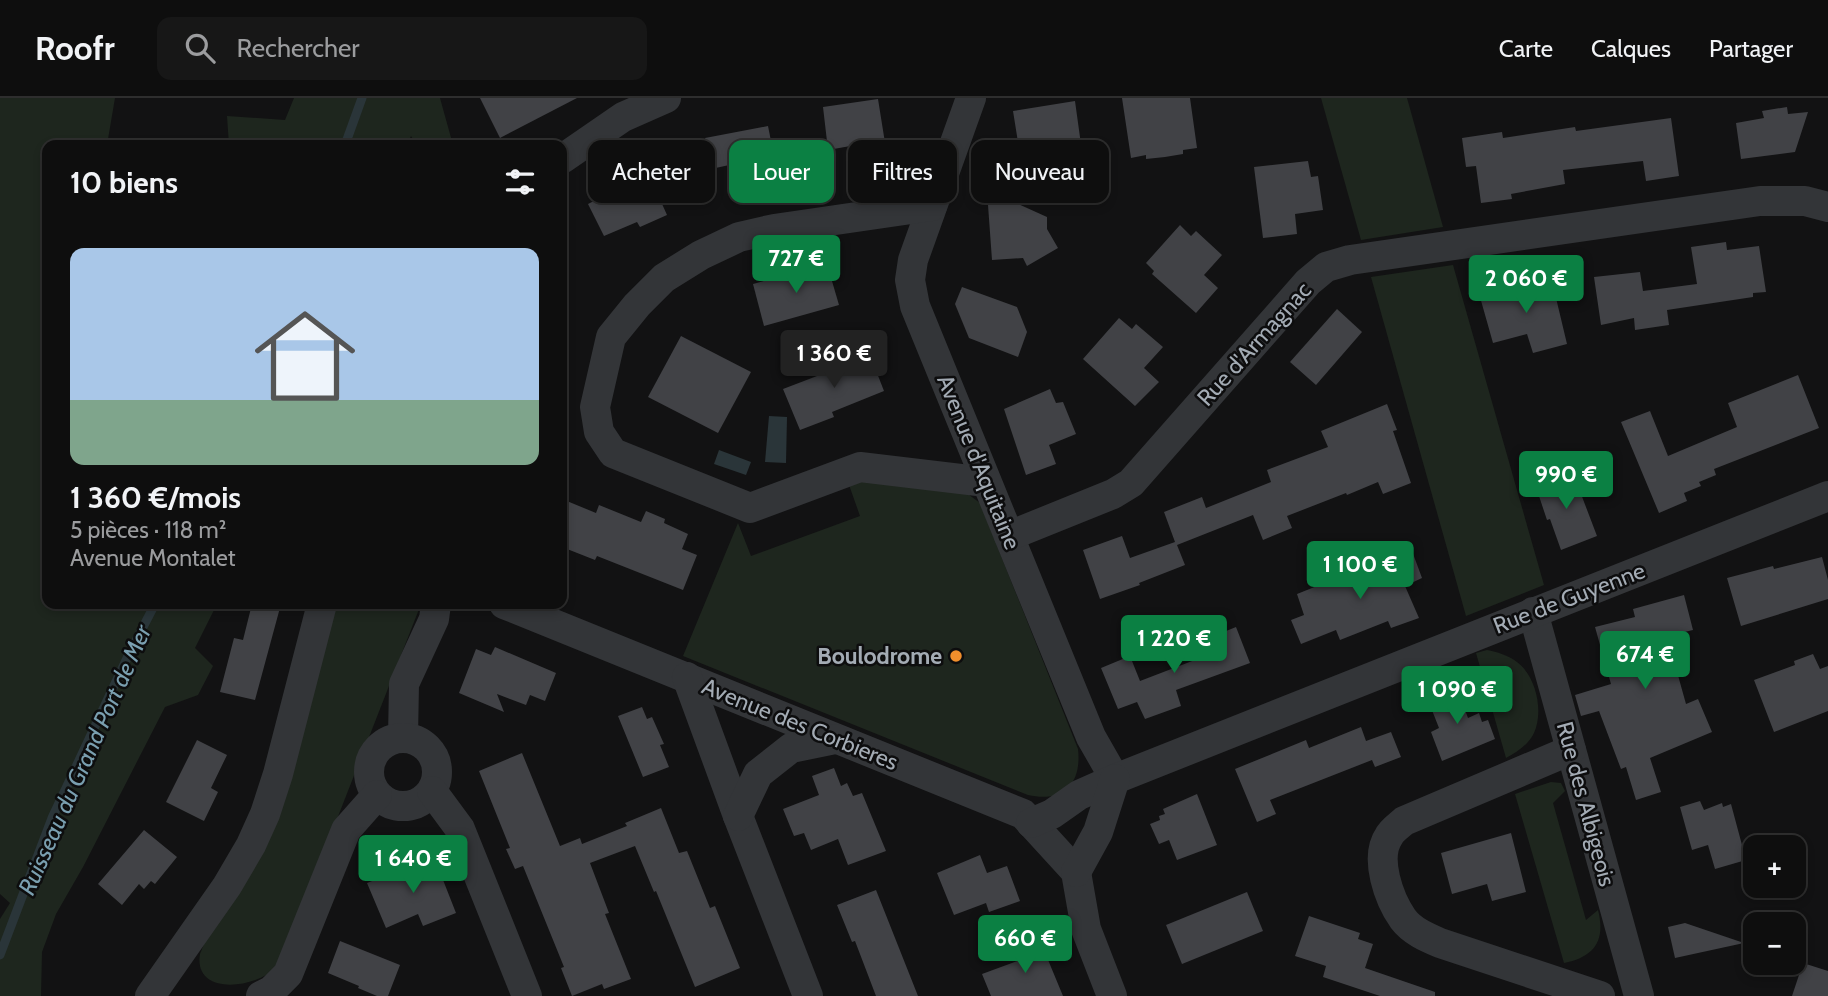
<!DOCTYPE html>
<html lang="fr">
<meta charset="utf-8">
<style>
body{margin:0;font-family:Cabin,sans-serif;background:#171717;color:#f1f3f6;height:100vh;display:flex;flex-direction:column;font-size:26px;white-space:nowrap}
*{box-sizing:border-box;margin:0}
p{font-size:23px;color:#9b9c9e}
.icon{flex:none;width:38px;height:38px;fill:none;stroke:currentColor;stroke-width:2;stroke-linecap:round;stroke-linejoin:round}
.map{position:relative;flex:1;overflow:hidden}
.side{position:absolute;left:42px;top:42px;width:525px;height:469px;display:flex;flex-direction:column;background:#0e0e0e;border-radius:14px;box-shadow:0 4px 10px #0003,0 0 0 2px #2e2e2e}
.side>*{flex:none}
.hud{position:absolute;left:588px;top:42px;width:665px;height:63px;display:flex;gap:14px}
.buttons{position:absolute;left:1743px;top:737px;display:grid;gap:14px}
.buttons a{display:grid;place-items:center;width:63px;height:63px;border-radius:14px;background:#0e0e0e;box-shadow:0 4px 10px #0003,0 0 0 2px #2e2e2e;font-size:35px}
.price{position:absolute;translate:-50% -60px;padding:0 16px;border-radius:7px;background:#0b8043;color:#fff;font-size:23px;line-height:46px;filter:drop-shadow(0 2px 4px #0008)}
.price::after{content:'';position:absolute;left:50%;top:42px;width:21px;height:16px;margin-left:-10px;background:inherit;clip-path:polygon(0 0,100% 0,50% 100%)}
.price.current{background:#222;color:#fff}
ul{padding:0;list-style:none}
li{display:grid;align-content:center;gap:14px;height:371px;padding:0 28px}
li span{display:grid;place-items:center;height:217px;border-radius:14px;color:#555}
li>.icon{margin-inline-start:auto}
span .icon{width:126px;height:126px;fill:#fffc;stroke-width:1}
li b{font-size:30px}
h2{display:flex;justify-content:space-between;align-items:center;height:84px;padding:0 28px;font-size:30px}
.pill{padding:0 24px;border-radius:14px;background:#0e0e0e;box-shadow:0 4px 10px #0003,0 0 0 2px #2e2e2e;font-size:24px;line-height:63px}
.pill.current{background:#0b8043;color:#fff}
header{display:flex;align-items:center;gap:42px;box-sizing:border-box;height:98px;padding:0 35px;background:#0e0e0e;border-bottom:2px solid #2e2e2e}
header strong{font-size:33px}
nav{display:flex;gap:38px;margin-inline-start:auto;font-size:24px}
.search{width:490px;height:63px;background:#171717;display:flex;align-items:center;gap:18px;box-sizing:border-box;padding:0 24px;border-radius:14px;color:#9b9c9e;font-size:26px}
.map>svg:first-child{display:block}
</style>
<header>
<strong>Roofr</strong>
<div class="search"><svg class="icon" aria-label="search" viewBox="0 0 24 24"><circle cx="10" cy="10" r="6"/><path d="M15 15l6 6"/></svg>Rechercher</div>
<nav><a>Carte</a><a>Calques</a><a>Partager</a></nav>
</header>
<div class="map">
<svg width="1828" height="898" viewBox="0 0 1828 898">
<rect width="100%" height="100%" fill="#121213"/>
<g fill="#1e261e">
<path d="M0 0H115L107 47H47V506H217L195 550 213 568 198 597 165 609 83 769 56 816 42 854 41 898H0V821L10 805 0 796Z"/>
<path d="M294 0H440L453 47H416L411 38 407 47H229L227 18 285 22Z"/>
<path d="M1321 0H1407L1443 129 1361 142Z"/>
<path d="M1453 167 1544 487 1466 518 1371 179Z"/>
<path d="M866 379 968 396 980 405 1078 651C1082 686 1063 705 1028 697L683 558 738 425 751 458 860 418 848 384Z"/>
<path d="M336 506H421L280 867C255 892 193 898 200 856Z"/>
<path d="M1487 552C1497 554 1508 557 1517 564 1536 578 1544 613 1534 635 1529 646 1517 654 1506 660L1476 555Z"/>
<path d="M1551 684 1561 685 1565 693 1553 705 1586 822 1598 812C1606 843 1594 859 1564 865L1515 696Z"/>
</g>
<g fill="#2a3539">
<path d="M769 318 787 319 786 365 765 364Z"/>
<path d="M719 352 751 364 746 377 714 366Z"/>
</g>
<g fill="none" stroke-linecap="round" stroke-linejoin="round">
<g stroke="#2a3539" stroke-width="9">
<path d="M345 47 362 0"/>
<path d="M0 857 52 720 128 558 155 506"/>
</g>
</g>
<g fill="#414246">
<path d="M480 0H577L500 40Z"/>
<path d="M1122 0H1190L1197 50 1183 52V56L1165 59 1146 61V57L1131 60Z"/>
<path d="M878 1 886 51 858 56 856 47 828 52 823 9Z"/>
<path d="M1075 3 1083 61 1051 66 1050 58 1021 63 1013 13Z"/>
<path d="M1787 9 1788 16 1808 14 1795 54 1741 61 1736 25 1764 20 1762 13Z"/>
<path d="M1671 20 1679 78 1646 83 1643 63 1563 72 1565 86 1511 96 1512 101 1481 105 1476 68 1466 69 1462 40 1502 34 1503 40 1575 29 1576 33Z"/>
<path d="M768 28 776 68 745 75 743 64 711 71 705 40Z"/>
<path d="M1308 63 1311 79 1318 78 1323 112 1295 116 1297 136 1263 140 1254 69Z"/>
<path d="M650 79 667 117 640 129 637 124 604 138 588 106 620 90 621 93Z"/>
<path d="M1016 105 1047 119V131L1058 150 1027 168 1023 160 992 162 988 107Z"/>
<path d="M1180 127 1191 138 1196 133 1222 157 1204 177 1218 190 1196 215 1152 176 1154 173 1146 165Z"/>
<path d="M1726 144 1727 152 1759 148 1766 194 1753 195V199L1667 212 1669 227 1635 232 1634 220 1601 227 1594 179 1640 174 1643 193 1697 186 1691 149Z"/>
<path d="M827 166 839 207 764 228 753 186Z"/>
<path d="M1551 179 1567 246 1533 255 1527 236 1493 245 1480 199Z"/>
<path d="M962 189 1017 209 1027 234 1018 259 969 240 955 206Z"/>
<path d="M1337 211 1362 234 1316 287 1290 264Z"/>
<path d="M1119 220 1132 231 1136 226 1163 249 1144 270 1159 284 1135 308 1083 261Z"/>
<path d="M681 238 751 274 718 335 648 299Z"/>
<path d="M868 252 884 293 832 314 834 319 800 332 783 291 817 278 815 273Z"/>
<path d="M1798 277 1819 330 1714 371 1716 377 1699 384 1701 388 1684 395 1687 403 1659 415 1621 324 1650 313 1668 358 1737 329 1728 305Z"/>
<path d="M1050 291 1056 305 1063 304 1076 336 1049 347 1056 366 1026 377 1004 311Z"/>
<path d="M1387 306 1397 332 1393 333 1411 385 1383 396 1378 384 1347 397 1346 395 1287 418 1292 430 1263 442 1253 417 1177 447 1185 467 1139 485 1140 487 1100 501 1083 452 1122 438 1130 460 1175 444 1164 414 1202 399 1206 410 1271 384 1267 372 1328 349 1321 333Z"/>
<path d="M1573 375 1597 438 1561 452 1550 421 1547 422 1536 389Z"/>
<path d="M562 401 596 415 599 407 641 424 646 413 665 421 664 425 688 436 682 451 697 457 683 492 597 458 595 462 562 449Z"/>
<path d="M1412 453 1422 480 1405 488 1419 520 1391 530 1388 523 1340 542 1336 532 1301 546 1291 522 1304 517 1297 496 1332 482 1333 485Z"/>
<path d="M1822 459 1828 482V501L1741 528 1727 480 1773 468 1774 471Z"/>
<path d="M1684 497 1693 532 1667 538 1686 606 1698 601 1712 634 1650 660 1661 694 1636 702 1626 669 1621 671 1599 613 1581 618 1575 597 1611 586 1595 529 1635 519 1633 511Z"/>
<path d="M252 506H281L255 602 220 594 234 540 243 542Z"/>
<path d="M1236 529 1250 565 1176 592 1181 608 1145 621 1137 604 1118 611 1101 570 1130 558 1140 583 1200 560 1194 546Z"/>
<path d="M495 549 556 575 545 603 530 597 526 607 497 596 504 614 459 595 476 551 491 557Z"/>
<path d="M1813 556 1820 571 1828 568V613L1774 634 1754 582 1795 567 1794 563Z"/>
<path d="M1457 590 1468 620 1479 615 1482 624 1488 622 1495 641 1442 663 1431 634 1439 630 1428 602Z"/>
<path d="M642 609 647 621 652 619 664 646 660 647 669 669 643 679 618 618Z"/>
<path d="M1361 629 1366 643 1391 634 1401 659 1375 669 1372 662 1270 702 1276 716 1257 724 1235 671 1306 642 1309 650Z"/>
<path d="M197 642 227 657 211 690 218 694 204 723 166 704Z"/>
<path d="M522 655 560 748 580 740 582 746 627 728 625 725 661 710 679 755 687 753 710 810 715 808 740 870 695 889 656 793 654 794 635 748 590 765 609 815 605 816 631 881 604 891 602 886 572 898 561 870 564 869 523 768 515 771 506 751 510 750 479 673Z"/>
<path d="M834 670 841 688 847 685 853 698 862 695 886 753 848 767 838 741 811 752 804 735 794 738 783 711 819 697 812 678Z"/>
<path d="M1197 696 1217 747 1177 762 1169 742 1159 746 1150 726 1160 722 1159 718 1165 716 1163 711Z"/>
<path d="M1700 703 1704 712 1722 705 1723 709 1731 706 1746 762 1715 771 1708 747 1692 752 1680 709Z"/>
<path d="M144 732 177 759 155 786 151 783 144 791 139 786 122 807 98 786Z"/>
<path d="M1511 735 1526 794 1492 803 1487 786 1452 796 1441 755Z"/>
<path d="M980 757 987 775 1007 768 1020 803 989 814 986 805 954 817 937 775Z"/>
<path d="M434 759 456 815 423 828 418 816 386 830 367 785Z"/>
<path d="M876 792 918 898H876L855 843 852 844 837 807Z"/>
<path d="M1247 794 1263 833 1182 866 1166 827Z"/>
<path d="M1309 818 1360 835 1358 841 1373 846 1365 870 1435 894V898H1380L1323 879 1326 868 1295 858Z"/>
<path d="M1685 825 1744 845 1675 860 1668 829Z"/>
<path d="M1039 840 1063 898H991L982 876 1020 862 1015 850Z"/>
<path d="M340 843 400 867 388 898H377L358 890 359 888 328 875Z"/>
<path d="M1803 865 1828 873V898H1792Z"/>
</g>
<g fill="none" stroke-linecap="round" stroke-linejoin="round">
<g stroke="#333538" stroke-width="30">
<path d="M971 0 913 162 910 182 915 208 1091 639 1115 681"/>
<path d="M562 61 623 19 666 0"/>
<path d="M932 108 774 131 739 139 701 157 664 180 637 207 611 239 595 309 599 334 613 355 750 410 860 369 986 384"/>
<path d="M1009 438 1113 396 1131 385 1308 184 1326 169 1350 162 1760 103H1805L1828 109"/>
<path d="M504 506 1023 716 1076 774"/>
<path d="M1533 514 1639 898"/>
<path d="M687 579 738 718 808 898"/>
<path d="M403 639 404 586 434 521 436 506"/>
<circle cx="403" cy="674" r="34"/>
<path d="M1571 652 1404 723C1400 727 1392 732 1389 738 1374 760 1389 801 1403 821 1412 833 1426 839 1440 845L1600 898"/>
<path d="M432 693 460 731 527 898"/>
<path d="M738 718 758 676 791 650 835 641"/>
<path d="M1031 725 1052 716 1079 697 1115 681 1828 398"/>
<path d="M1076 774 1086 831 1112 898"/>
<path d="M1076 774 1098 734 1115 681"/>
<path d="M150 898 227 788 251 747 265 716 278 676 322 506"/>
<path d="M261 898 271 893 288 876 346 732 377 697"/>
</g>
</g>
<circle fill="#f18f2c" stroke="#0d0d0e" stroke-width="2.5" cx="956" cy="558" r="7"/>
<g text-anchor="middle" stroke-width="5" stroke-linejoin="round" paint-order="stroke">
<g font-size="23" fill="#a3abb4" stroke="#0d0d0e">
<text transform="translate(1254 246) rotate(-48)" y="8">Rue d'Armagnac</text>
<text transform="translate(979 364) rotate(68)" y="8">Avenue d'Aquitaine</text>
<text transform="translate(1569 500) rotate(-21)" y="8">Rue de Guyenne</text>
<text transform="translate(800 626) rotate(22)" y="8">Avenue des Corbieres</text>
<text transform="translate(1586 706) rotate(75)" y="8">Rue des Albigeois</text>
</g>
<g font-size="23" font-weight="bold" fill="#a3abb4" stroke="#0d0d0e" text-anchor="end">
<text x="942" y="566">Boulodrome</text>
</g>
<g font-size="24" font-style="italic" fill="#7a9fb0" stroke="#0d0d0e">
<text transform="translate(85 662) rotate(-66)" y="8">Ruisseau du Grand Port de Mer</text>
</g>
</g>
</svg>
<div class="buttons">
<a>+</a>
<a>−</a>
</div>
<b class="price" style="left:796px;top:197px">727 €</b>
<b class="price" style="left:1526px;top:217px">2 060 €</b>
<b class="price current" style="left:834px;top:292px">1 360 €</b>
<b class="price" style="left:1566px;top:413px">990 €</b>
<b class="price" style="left:1360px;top:503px">1 100 €</b>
<b class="price" style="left:1174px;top:577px">1 220 €</b>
<b class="price" style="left:1645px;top:593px">674 €</b>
<b class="price" style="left:1457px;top:628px">1 090 €</b>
<b class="price" style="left:413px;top:797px">1 640 €</b>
<b class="price" style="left:1025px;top:877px">660 €</b>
<div class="hud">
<a class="pill">Acheter</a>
<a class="pill current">Louer</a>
<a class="pill">Filtres</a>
<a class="pill">Nouveau</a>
</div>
<section class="side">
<h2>10 biens<svg class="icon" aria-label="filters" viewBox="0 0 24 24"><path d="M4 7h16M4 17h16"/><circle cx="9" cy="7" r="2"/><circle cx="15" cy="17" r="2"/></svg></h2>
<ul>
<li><span style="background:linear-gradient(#a9c7e8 70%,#7fa58c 0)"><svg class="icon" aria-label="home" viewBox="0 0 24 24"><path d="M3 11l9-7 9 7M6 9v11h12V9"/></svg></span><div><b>1 360 €/mois</b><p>5 pièces · 118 m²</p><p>Avenue Montalet</p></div></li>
</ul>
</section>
</div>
